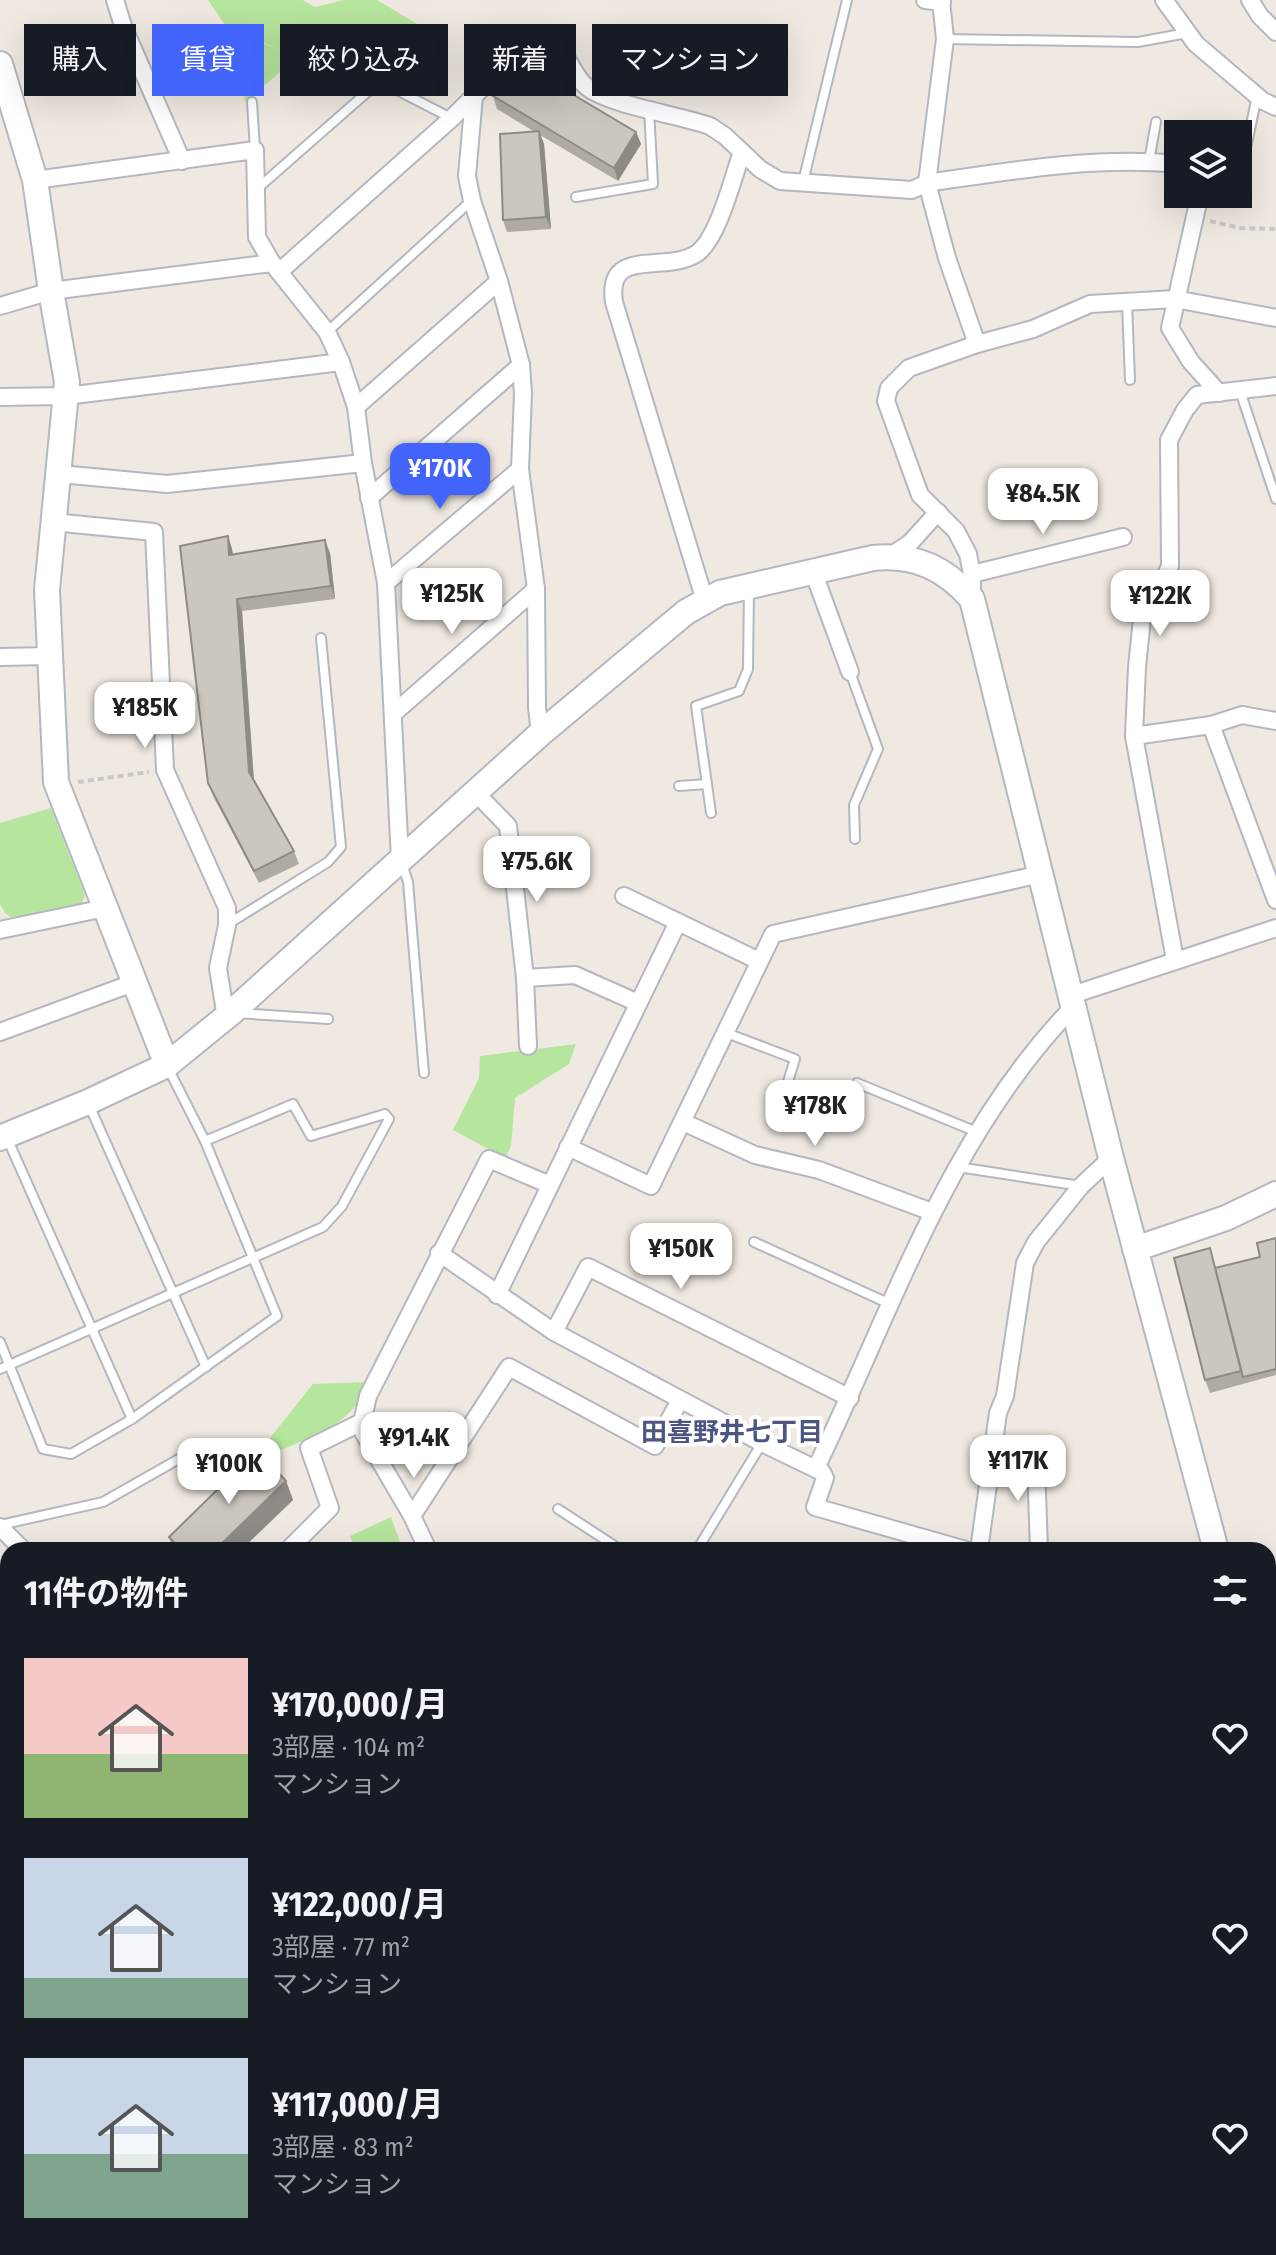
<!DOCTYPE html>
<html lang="ja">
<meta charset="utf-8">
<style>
body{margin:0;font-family:"Fira Sans Condensed","Noto Sans JP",sans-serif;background:#242831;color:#f1f3f6;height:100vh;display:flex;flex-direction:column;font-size:30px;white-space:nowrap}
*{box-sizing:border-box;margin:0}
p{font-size:26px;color:#9ea1a6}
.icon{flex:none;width:44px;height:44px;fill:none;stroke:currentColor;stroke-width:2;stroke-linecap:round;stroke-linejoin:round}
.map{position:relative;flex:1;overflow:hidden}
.details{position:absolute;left:0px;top:1542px;width:1276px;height:714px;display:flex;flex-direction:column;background:#171b24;border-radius:24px 24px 0 0;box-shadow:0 8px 32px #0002}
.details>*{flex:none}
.guide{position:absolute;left:24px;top:24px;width:800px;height:72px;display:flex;gap:16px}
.controls{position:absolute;left:1164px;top:120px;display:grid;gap:16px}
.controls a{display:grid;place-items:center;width:88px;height:88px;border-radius:0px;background:#171b24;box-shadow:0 8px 32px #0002;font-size:40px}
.price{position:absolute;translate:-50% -68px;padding:0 18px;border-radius:16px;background:#fff;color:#222;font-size:26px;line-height:52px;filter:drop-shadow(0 2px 4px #0008)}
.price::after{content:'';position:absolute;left:50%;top:48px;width:24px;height:18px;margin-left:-12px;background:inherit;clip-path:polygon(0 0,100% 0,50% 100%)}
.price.selected{background:#4264fb;color:#fff}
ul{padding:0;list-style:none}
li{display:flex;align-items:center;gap:24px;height:200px;padding:0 24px}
li span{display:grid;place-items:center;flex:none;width:224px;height:160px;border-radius:0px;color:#555}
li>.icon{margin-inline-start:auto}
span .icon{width:96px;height:96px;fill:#fffc;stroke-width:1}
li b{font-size:34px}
h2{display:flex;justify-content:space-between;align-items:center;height:96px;padding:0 24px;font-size:34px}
.chip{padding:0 28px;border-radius:0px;background:#171b24;box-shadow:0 8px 32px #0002;font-size:28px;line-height:72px}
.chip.selected{background:#4264fb;color:#fff}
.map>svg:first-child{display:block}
</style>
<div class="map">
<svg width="1276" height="2255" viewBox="0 0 1276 2255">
<rect width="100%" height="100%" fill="#efe9e1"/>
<g fill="#b6e59e">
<path d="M208 0H303L315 7 344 0H377L424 28 411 52 374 72 322 68 298 57 245 102 242 74 229 29 280 50 225 25Z"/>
<path d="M51 808 85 895 82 903 12 918 5 913 0 904V823Z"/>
<path d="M576 1044 569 1064 515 1098 511 1146 505 1158 453 1130 479 1078 480 1056Z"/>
<path d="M365 1382C359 1422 313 1436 281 1450L270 1438 313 1384Z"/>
<path d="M391 1517 401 1545 389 1550H356L350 1536Z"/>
<path d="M469 2248 473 2255H415L408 2249Z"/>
</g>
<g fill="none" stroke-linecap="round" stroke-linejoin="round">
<defs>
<g id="lane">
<path d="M945 39 1138 42 1187 33"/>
<path d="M252 102 255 149"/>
<path d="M1244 158 1257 96"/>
<path d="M1149 161 1156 122"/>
<path d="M803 182 847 0"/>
<path d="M258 188 372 88 381 85 391 87 451 118"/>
<path d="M576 197 653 184 649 109"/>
<path d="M1127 303 1130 380"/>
<path d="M327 332 471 201"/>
<path d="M1240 391 1276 499"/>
<path d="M850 672 878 749 854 805 855 839"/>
<path d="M679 786 707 784"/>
<path d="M711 813 696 706 739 691 748 669 749 588"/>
<path d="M402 864 408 882 424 1073"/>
<path d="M228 924 328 862 341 847 321 638"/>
<path d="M237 1013 328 1019"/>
<path d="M724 1032 795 1059 786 1088 808 1098"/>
<path d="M857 1083 977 1132"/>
<path d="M89 1105 206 1367"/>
<path d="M7 1138 132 1419"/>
<path d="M958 1167 1081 1186"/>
<path d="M754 1242 890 1304"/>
<path d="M0 1342 43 1449 71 1454 132 1419 277 1316 205 1141 168 1068"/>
<path d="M0 1369 323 1227 342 1206 389 1119 385 1114 311 1136 293 1104 205 1141"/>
<path d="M558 1509 621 1550"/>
<path d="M0 1525 103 1502 184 1456"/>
<path d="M697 1550 762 1443"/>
<path d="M1268 1675 1276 1671"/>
<path d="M7 1930 8 1931"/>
<path d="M1268 2036 1276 2030"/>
<path d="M280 2248 288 2255"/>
<path d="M238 2255 245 2248"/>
</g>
<g id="street">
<path d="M115 0 123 26 182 161"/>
<path d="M925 0 942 2"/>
<path d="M941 0 945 39 927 183 947 258 977 344"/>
<path d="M1164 0 1196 44 1263 101 1276 107"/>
<path d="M1250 0 1260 16 1276 32"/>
<path d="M474 96 467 176 472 201 499 281 521 365 523 394 520 469 536 589 537 707 540 734"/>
<path d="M35 180 255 150 257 237 272 263 327 332 341 362 356 407 363 463 386 583 400 859"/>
<path d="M1200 194 1170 328 1191 362 1219 393"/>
<path d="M279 272 452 118 504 66 537 44 559 47C570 60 574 77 588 88 610 105 679 115 710 126L725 136 760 169 780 181 912 190 927 183C1010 171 1094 156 1178 164"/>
<path d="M0 306 51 291 272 263"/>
<path d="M0 397 66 396 341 362"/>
<path d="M356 407 499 281"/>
<path d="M60 474 167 484 363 463"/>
<path d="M369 498 521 365"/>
<path d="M53 522 154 532 165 770 227 908V925L218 968 226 1018"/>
<path d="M889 557 910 543 938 512"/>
<path d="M813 571 850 672"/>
<path d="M972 574 1123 537"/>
<path d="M386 583 520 469"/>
<path d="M972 599V574L968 554 956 531 920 495 886 401 889 388 909 368 977 344 1033 329 1090 304 1175 299 1276 318"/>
<path d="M705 601 614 302C606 246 663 274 696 254 718 240 733 177 742 152"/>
<path d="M0 657 49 656"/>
<path d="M394 713 536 589"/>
<path d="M1211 725 1276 900"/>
<path d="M1134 736 1211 725 1242 715 1276 721"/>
<path d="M475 792 508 826 525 978 528 1046"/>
<path d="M624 896 759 961"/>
<path d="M0 930 105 908"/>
<path d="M1175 960 1134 736 1137 667 1144 599 1166 575 1170 566 1169 440 1185 410 1197 395 1276 386"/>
<path d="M525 978 575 975 638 1003"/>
<path d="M1072 995 1276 928"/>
<path d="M0 1032 133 983"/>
<path d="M683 1122 755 1155 819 1170 932 1212"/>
<path d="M568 1147 651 1186 773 934 1041 874"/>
<path d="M439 1253 554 1332 762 1443 822 1472 825 1478 815 1507 966 1550"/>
<path d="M497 1295 678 922"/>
<path d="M554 1332 588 1267 850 1398"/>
<path d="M362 1422 364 1434 412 1516 428 1550"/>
<path d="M991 1460 1036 1465 1039 1550"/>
<path d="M816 1468C892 1310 949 1134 1074 1006"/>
<path d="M412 1516 509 1367 655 1446 680 1400"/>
<path d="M0 1527 23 1550"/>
<path d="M288 1550 330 1508 309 1448 362 1422 368 1396 489 1159 550 1185"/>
<path d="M979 1550 998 1413 1005 1396 1025 1263 1036 1242 1081 1186 1111 1158"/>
<path d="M1268 1792 1276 1786"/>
<path d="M0 2022 8 2025"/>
<path d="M0 2135 8 2126"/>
<path d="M481 2248 485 2255"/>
<path d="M1005 2248 1014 2255"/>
<path d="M399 2255 400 2248"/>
<path d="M655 2255 660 2248"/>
</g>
<g id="secondary">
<path d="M0 64 35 180 51 291 67 382 47 590 56 782 167 1065"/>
<path d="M0 1138 88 1102 167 1065 231 1013 540 734 686 612 720 593 873 558C915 554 945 568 972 599L1111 1158 1216 1550"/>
<path d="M1135 1249 1226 1218 1276 1194"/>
<path d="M1268 1716 1276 1734"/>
</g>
</defs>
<use href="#lane" stroke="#b4b7c1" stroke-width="12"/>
<use href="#street" stroke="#b4b7c1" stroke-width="20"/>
<use href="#secondary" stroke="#b4b7c1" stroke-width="28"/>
<g stroke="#c9c9c9" stroke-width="4" stroke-dasharray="6 4" stroke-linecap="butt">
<path d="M1210 221 1240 228 1276 229"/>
<path d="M78 782 149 772"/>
</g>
<use href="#lane" stroke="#fff" stroke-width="8"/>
<use href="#street" stroke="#fff" stroke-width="16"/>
<use href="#secondary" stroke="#fff" stroke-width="24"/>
</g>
<g fill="#afaba4">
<path d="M493 96 636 132 641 144 618 181 540 135 544 144 551 229 507 232 503 220 535 132 497 109Z"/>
<path d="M228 536 232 549 233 554 330 553 335 599 242 611 254 779 294 851 299 864 259 883 213 796 208 783Z"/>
<path d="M1276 1238V1375L1210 1393 1205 1380 1214 1261 1216 1268 1260 1257Z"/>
<path d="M286 1481 293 1500 241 1550H173L169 1537Z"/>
<path d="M1175 2248H1238L1244 2255H1181Z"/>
</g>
<g fill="#8e8b86">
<path d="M539 131 544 144 551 229 546 217Z"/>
<path d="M636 132 641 144 618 181 614 168Z"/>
<path d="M228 536 232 549 234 567 229 555Z"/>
<path d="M325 540 330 553 335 599 331 586Z"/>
<path d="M237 599 242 611 254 784 249 772Z"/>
<path d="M286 1481 293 1500 241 1550H215Z"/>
<path d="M1276 1984V2000L1268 2007V1991Z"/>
<path d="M1276 2162V2178L1268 2184V2168Z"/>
</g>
<g fill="#cbc7bf" stroke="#8e8b86" stroke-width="2">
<path d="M515 60 636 132 614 168 493 96Z"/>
<path d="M539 131 546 217 503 220 500 134Z"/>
<path d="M228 536 229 555 325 540 331 586 237 599 249 772 294 851 254 871 208 783 180 546Z"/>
<path d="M1276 1238V1369L1243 1377 1215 1268 1260 1257 1257 1243Z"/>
<path d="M1210 1248 1241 1371 1205 1380 1174 1258Z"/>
<path d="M258 1450 286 1481 215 1550H181L169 1537Z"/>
<path d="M1273 1824 1276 1828V1984L1268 1991V1828Z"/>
<path d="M1276 2107V2162L1268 2168V2114Z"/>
<path d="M1181 2248H1238L1244 2255H1186Z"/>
</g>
<g text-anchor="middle" stroke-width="8" stroke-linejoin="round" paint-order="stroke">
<g font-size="26" font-weight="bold" fill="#4d5680" stroke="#fff">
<text x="732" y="1441">田喜野井七丁目</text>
</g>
</g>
</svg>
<div class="controls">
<a><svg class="icon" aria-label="layers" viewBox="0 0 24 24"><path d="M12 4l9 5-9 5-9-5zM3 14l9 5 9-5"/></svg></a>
</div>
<b class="price selected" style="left:440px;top:511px">¥170K</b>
<b class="price" style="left:1043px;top:536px">¥84.5K</b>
<b class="price" style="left:452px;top:636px">¥125K</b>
<b class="price" style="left:1160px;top:638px">¥122K</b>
<b class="price" style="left:145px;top:750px">¥185K</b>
<b class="price" style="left:537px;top:904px">¥75.6K</b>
<b class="price" style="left:815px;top:1148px">¥178K</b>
<b class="price" style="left:681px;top:1291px">¥150K</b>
<b class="price" style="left:414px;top:1480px">¥91.4K</b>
<b class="price" style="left:1018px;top:1503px">¥117K</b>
<b class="price" style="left:229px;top:1506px">¥100K</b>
<div class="guide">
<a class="chip">購入</a>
<a class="chip selected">賃貸</a>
<a class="chip">絞り込み</a>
<a class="chip">新着</a>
<a class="chip">マンション</a>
</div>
<section class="details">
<h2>11件の物件<svg class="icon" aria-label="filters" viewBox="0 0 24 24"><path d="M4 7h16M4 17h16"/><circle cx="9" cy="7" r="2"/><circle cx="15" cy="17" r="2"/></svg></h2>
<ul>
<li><span style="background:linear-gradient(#f6c9c9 60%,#8fb573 0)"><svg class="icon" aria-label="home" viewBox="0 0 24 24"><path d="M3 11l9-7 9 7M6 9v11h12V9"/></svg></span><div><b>¥170,000/月</b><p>3部屋 · 104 m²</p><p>マンション</p></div><svg class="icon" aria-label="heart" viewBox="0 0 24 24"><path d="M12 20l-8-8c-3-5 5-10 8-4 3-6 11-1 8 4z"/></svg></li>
<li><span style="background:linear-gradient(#c9d6e8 75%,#7fa58c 0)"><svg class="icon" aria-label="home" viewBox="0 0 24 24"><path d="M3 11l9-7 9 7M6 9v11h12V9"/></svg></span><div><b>¥122,000/月</b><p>3部屋 · 77 m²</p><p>マンション</p></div><svg class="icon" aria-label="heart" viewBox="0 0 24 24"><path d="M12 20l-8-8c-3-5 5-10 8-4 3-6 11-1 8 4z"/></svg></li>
<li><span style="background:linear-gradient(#c9d6e8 60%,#7fa58c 0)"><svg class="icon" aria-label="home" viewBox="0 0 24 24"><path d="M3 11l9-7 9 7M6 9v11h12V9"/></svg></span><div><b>¥117,000/月</b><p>3部屋 · 83 m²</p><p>マンション</p></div><svg class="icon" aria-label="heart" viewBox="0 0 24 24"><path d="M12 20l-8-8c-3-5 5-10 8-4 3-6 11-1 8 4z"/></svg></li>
</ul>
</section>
</div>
